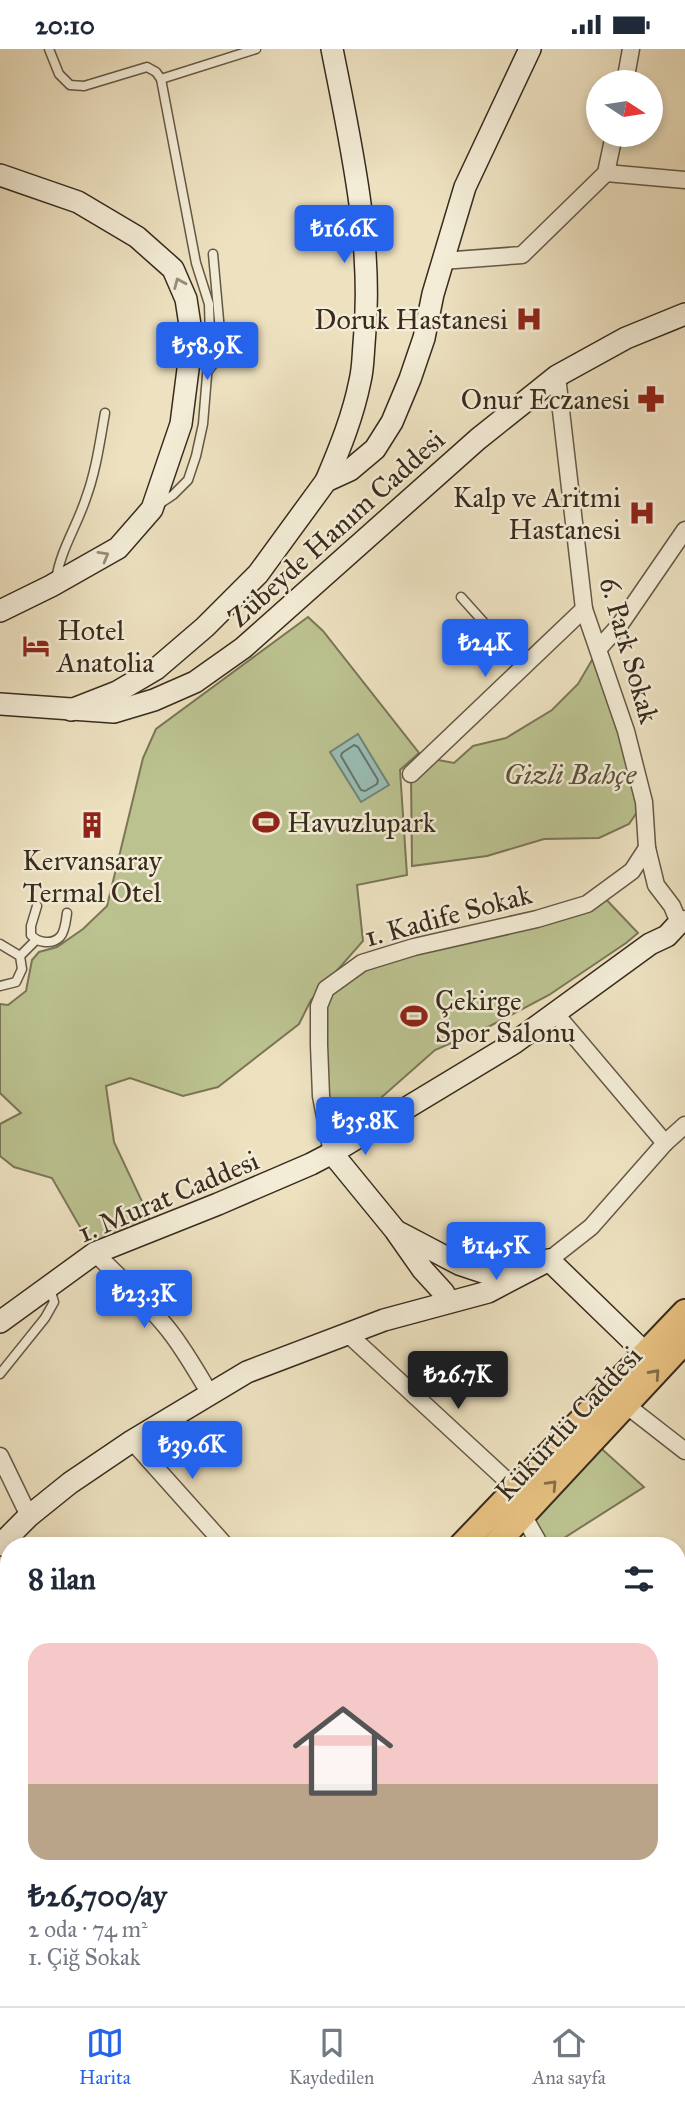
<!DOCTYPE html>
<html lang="tr">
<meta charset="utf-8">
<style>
body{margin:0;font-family:"IM FELL Great Primer",serif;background:#f6f6f7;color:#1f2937;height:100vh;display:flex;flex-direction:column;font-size:26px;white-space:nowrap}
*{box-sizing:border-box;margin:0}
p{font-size:23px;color:#747a83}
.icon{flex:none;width:38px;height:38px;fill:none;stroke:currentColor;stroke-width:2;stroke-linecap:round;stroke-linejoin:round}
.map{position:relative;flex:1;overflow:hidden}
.side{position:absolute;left:0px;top:1488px;width:686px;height:471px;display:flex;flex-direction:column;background:#fff;border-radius:28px 28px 0 0;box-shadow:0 4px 10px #0003}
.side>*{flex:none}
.needle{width:46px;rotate:102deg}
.tools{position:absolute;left:586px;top:21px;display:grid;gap:14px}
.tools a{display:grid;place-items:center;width:77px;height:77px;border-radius:50%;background:#fff;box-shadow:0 4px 10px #0003;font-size:35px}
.price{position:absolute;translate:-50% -60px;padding:0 16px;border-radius:7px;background:#2563eb;color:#fff;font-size:23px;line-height:46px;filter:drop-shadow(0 2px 4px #0008)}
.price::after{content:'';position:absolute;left:50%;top:42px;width:21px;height:16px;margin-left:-10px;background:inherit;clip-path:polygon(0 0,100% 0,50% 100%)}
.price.current{background:#222;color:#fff}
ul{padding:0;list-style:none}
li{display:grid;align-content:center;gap:14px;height:371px;padding:0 28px}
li+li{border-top:2px solid #e0e1e3}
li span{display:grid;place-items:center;height:217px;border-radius:21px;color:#555}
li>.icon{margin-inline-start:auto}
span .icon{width:126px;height:126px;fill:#fffc;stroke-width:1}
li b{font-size:30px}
h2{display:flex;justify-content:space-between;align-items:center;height:84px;padding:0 28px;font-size:30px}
.status{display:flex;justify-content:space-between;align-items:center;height:49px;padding:0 35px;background:#fff;direction:ltr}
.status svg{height:19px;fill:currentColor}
.tab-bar{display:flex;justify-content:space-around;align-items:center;height:98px;border-top:2px solid #e0e1e3;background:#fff;font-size:19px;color:#747a83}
.tab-bar a{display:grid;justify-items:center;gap:4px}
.tab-bar .current{color:#2563eb}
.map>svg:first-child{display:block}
</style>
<div class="status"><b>20:10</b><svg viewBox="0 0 49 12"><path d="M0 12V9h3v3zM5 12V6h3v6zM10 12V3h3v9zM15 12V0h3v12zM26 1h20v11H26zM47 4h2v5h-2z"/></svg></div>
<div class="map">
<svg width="685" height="1957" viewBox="0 0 685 1957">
<rect width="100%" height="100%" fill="#ede1c0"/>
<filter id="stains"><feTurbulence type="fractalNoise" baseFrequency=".00286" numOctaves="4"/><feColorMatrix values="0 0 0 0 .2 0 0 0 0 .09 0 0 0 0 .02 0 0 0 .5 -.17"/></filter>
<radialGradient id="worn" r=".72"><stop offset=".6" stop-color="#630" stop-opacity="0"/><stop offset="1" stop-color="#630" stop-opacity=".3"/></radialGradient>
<g fill="#bbc290" stroke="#7a7657" stroke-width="2">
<path d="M308 568 323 582 419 704 400 721 407 826 357 836 363 892 311 951 299 975 218 1038 183 1047 130 1029 106 1037 114 1093 147 1163 153 1181 95 1204 52 1129 14 1118 0 1107V1075L21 1064 0 1044V955L8 956 26 942 32 911 39 903 57 898 83 880 107 857 143 709 156 680Z"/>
<path d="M599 599 644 753 629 775 599 789 544 790 487 807 412 817 411 725 428 709 454 714 473 697 506 689 552 661 578 635Z"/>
<path d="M601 845 638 884 626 894 549 946 490 977 435 1001 349 1077 327 1078 326 940 362 914Z"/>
<path d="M593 1392 644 1438 553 1496H540L523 1466Z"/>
</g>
<path fill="#99bdb4" stroke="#728378" stroke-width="2" d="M358 685 389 736 361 753 330 703Z"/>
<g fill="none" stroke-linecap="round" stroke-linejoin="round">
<path stroke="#687469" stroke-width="2" d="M354 696 358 698 378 731 377 735 365 742 361 741 341 707 342 704Z"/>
<defs>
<g id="lane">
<path d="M49 0 59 25 70 36 84 37 147 18 156 23 161 30 196 214 209 255 210 290 203 375 196 407 188 431 173 446 158 456"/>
<path d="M161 30 256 0"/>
<path d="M208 322 218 309 220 282 213 205"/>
<path d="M56 531C60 502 77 477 86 449 96 422 100 392 105 364"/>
<path d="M461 548 524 618"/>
<path d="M37 857 31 877V886C38 894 52 896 60 888 65 883 66 871 67 864"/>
<path d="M0 895 20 907 22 920 16 933 0 937"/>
<path d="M20 907 36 891"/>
<path d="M0 1325 45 1269 54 1253 51 1243 47 1241"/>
</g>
<g id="street">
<path d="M625 33 631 0"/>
<path d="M606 124 685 131"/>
<path d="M442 212 522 206 606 124 614 86"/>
<path d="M557 327 584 560 626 682 644 753 647 799 656 836 672 857 679 874 685 870"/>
<path d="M599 599 619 577 685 481"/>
<path d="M411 725 584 560"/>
<path d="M555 964 665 1094 685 1076"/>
<path d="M332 1104 321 1047 319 996V957L326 940 362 914 414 898 537 870 587 855 632 822 647 799"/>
<path d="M95 1204C120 1229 146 1253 168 1280 184 1300 197 1323 210 1345"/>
<path d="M549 1211 591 1178 665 1094"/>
<path d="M348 1285 515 1439 523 1466 540 1496"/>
<path d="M626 1356 685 1402"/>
<path d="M132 1392 225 1496"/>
<path d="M0 1407 29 1467"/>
<path d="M677 1770 685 1784"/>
<path d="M0 1847 9 1866"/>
<path d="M325 1950 330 1957"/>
<path d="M164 1957 170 1950"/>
<path d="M260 1957 267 1950"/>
</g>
<g id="secondary">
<path d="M0 126 78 153 137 188 173 220 186 250 192 289 181 375 152 460 118 499 51 537 0 562"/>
<path d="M326 432C340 399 353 367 360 332 363 320 363 307 364 295 374 196 351 96 332 0"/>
<path d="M0 655 114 663 154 651 195 633 243 599 478 390 557 327 626 289 685 265"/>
<path d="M71 661 117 643 156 620 205 578 258 525 326 432 350 421 375 400 392 373 410 330 424 289 433 245 465 138 530 0"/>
<path d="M332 1104 395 1181 423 1221 444 1244"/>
<path d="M400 1184 459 1215 489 1225 515 1228"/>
<path d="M0 1273 95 1204 218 1155 311 1115 332 1104 514 994 650 895 667 887 679 874"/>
<path d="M0 1496 29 1467 70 1434 132 1392 247 1323 384 1271 488 1243 549 1211 646 1305"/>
<path d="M677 1672 685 1665"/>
<path d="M0 1698 9 1687"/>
</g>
<g id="primary">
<path d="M462 1496 685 1263"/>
<path d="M495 1496 685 1292"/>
<path d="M36 1957 43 1950"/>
<path d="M63 1957 70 1950"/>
</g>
<g id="highway">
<path d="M677 1875 685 1871"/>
<path d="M677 1933 685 1929"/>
<path d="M522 1957 534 1950"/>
<path d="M628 1957 644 1950"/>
</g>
</defs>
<use href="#lane" stroke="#655846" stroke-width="11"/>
<use href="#street" stroke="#655846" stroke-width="19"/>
<use href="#secondary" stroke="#382b1e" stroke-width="24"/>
<use href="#primary" stroke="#382b1e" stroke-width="28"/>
<use href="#highway" stroke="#382b1e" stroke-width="32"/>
<use href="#lane" stroke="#f3ecd6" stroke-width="8"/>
<use href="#street" stroke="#f3ecd6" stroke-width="16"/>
<use href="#secondary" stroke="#f3ecd6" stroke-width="21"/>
<use href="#primary" stroke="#e6c080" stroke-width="24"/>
<use href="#highway" stroke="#e6c080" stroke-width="28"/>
<g stroke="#382b1e" stroke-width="4.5" stroke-dasharray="12 12" stroke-linecap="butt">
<path d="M677 1905 685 1901"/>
<path d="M553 1957 566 1950"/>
<path d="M581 1957 594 1950"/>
</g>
</g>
<defs><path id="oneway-chevron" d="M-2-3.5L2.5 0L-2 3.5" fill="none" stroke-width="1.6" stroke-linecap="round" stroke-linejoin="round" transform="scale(1.75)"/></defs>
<g stroke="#968c7a">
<use href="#oneway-chevron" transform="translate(179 234) rotate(-113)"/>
<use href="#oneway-chevron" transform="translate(104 507) rotate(-30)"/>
</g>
<g stroke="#866e4a">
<use href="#oneway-chevron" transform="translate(655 1325) rotate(-48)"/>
<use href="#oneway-chevron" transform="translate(552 1436) rotate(-47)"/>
</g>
<defs>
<symbol id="hospital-bare" viewBox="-9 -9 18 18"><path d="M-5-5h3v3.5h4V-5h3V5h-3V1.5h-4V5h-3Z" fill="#8f2418" stroke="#f3ecd6" stroke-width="2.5" paint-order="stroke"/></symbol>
<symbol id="pharmacy-bare" viewBox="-9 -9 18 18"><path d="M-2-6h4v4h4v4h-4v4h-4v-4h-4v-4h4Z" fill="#8f2418" stroke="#f3ecd6" stroke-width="2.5" paint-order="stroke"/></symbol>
<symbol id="hotel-bare" viewBox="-9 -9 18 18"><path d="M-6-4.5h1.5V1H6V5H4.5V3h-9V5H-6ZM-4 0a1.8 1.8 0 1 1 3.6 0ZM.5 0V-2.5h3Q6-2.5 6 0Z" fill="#8f2418" stroke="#f3ecd6" stroke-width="2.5" paint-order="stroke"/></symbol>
<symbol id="stadium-bare" viewBox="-9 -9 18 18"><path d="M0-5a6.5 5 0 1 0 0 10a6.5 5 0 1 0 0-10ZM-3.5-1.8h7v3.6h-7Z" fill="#8f2418" stroke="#f3ecd6" stroke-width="2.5" paint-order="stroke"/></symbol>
<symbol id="building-bare" viewBox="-9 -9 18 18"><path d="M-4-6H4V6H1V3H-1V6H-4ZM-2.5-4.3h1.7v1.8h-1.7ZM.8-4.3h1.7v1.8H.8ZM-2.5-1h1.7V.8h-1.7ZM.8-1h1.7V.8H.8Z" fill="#8f2418" stroke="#f3ecd6" stroke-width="2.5" paint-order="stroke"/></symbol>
</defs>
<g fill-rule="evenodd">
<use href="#hospital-bare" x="510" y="251" width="38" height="38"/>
<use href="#pharmacy-bare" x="632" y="331" width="38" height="38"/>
<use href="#hospital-bare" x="623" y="445" width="38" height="38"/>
<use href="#hotel-bare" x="17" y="578" width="38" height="38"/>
<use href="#stadium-bare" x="247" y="754" width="38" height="38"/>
<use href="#building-bare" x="73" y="757" width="38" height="38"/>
<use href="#stadium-bare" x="395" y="948" width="38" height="38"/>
</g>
<g text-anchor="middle" stroke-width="5" stroke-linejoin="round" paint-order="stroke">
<g font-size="28" fill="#382b1e" stroke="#f3ecd6" text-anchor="end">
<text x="508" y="280">Doruk Hastanesi</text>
<text x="630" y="360">Onur Eczanesi</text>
<text x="621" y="458">Kalp ve Aritmi<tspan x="621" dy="32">Hastanesi</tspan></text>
<text x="57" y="591" text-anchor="start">Hotel<tspan x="57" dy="32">Anatolia</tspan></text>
<text x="287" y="783" text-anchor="start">Havuzlupark</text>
<text x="92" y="821" text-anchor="middle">Kervansaray<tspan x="92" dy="32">Termal Otel</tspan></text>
<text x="435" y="961" text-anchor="start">Çekirge<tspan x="435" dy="32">Spor Salonu</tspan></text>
</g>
<g font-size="28" fill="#382b1e" stroke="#f3ecd6">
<text transform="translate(336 479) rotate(-42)" y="10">Zübeyde Hanım Caddesi</text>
<text transform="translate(630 601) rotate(74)" y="10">6. Park Sokak</text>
<text transform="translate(448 866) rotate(-15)" y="10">1. Kadife Sokak</text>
<text transform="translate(168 1147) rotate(-23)" y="10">1. Murat Caddesi</text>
<text transform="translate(568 1374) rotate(-47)" y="10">Kükürtlü Caddesi</text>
</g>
<g font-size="28" font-style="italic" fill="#59513a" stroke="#f3ecd6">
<text x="570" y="735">Gizli Bahçe</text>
</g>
</g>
<rect width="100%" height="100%" filter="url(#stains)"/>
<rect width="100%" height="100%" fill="url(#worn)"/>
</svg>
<div class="tools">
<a><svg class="needle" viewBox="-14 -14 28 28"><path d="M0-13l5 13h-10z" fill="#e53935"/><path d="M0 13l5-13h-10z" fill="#747a83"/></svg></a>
</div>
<b class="price" style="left:344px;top:216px">₺16.6K</b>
<b class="price" style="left:207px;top:333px">₺58.9K</b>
<b class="price" style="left:485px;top:630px">₺24K</b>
<b class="price" style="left:365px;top:1108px">₺35.8K</b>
<b class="price" style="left:496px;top:1233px">₺14.5K</b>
<b class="price" style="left:144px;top:1281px">₺23.3K</b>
<b class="price current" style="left:458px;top:1362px">₺26.7K</b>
<b class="price" style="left:192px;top:1432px">₺39.6K</b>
<section class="side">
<h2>8 ilan<svg class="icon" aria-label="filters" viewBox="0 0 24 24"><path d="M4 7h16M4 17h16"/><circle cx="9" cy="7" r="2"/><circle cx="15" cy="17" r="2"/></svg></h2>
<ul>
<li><span style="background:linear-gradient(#f6c9c9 65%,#b9a48a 0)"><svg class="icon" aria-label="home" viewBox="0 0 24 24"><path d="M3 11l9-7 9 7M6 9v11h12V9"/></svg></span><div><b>₺26,700/ay</b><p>2 oda · 74 m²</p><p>1. Çiğ Sokak</p></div></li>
</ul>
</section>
</div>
<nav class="tab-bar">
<a class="current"><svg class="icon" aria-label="map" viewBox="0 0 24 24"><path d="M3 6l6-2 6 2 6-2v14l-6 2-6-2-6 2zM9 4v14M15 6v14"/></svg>Harita</a>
<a><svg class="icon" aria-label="saved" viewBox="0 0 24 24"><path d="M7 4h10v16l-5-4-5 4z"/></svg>Kaydedilen</a>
<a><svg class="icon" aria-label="home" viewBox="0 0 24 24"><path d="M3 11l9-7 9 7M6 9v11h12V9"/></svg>Ana sayfa</a>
</nav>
